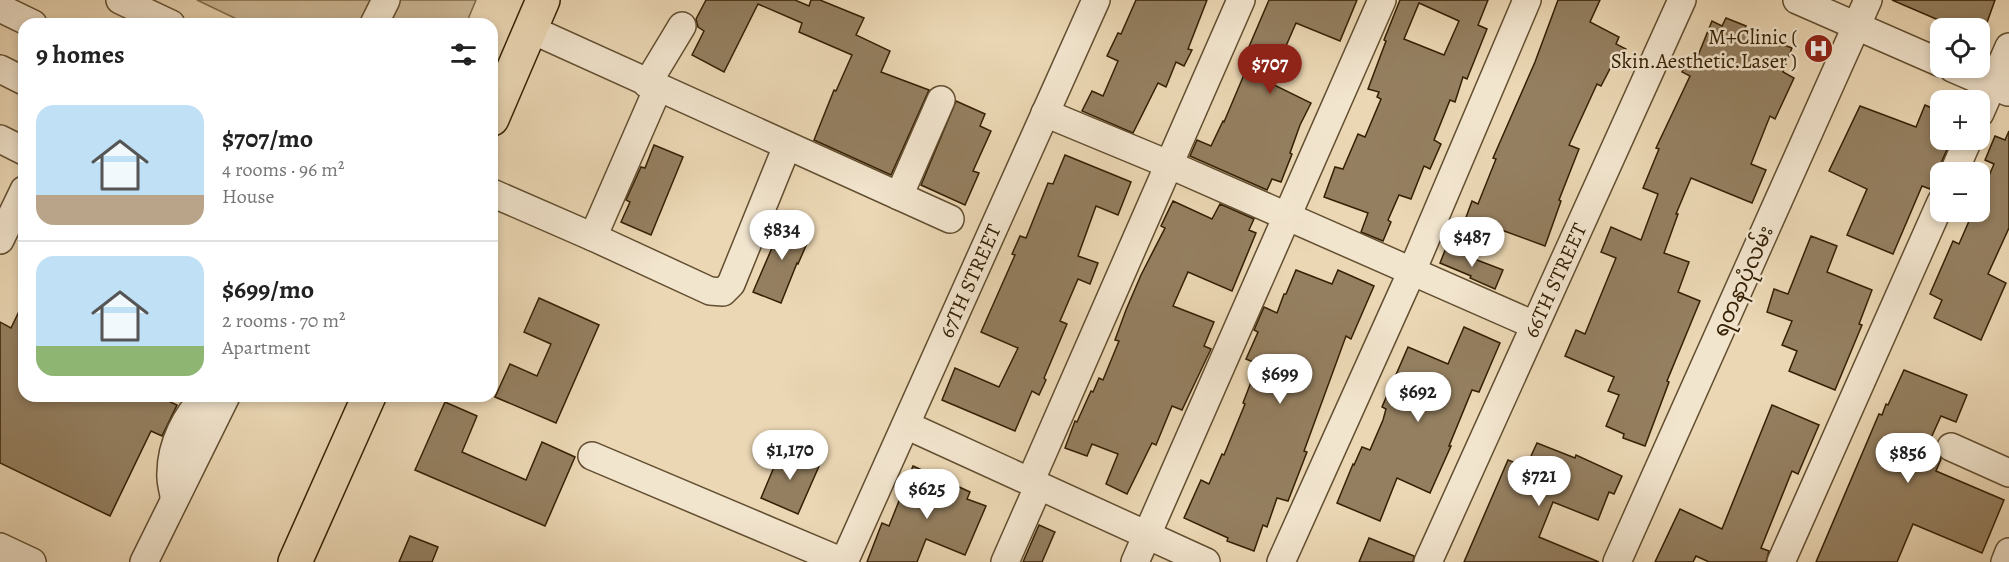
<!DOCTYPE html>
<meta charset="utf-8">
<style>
body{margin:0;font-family:Alegreya,"Noto Sans Myanmar",serif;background:#f2f2f2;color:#222;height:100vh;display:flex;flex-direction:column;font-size:22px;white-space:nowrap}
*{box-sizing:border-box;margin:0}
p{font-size:20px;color:#767676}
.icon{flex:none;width:33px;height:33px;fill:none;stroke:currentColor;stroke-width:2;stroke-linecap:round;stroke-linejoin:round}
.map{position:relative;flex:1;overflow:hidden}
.sheet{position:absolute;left:18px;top:18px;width:480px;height:384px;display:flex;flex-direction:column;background:#fff;border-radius:18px;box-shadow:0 3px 9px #0003}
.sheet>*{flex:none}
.fabs{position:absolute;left:1930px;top:18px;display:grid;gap:12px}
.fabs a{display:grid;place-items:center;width:60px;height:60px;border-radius:12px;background:#fff;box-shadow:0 3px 9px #0003;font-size:30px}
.price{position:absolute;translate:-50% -51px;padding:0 14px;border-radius:21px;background:#fff;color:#222;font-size:20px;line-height:39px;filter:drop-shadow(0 2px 3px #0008)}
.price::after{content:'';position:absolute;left:50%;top:36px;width:18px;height:14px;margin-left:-9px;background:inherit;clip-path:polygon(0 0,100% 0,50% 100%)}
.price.selected{background:#8f2418;color:#fff}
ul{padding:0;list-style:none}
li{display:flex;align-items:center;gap:18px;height:150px;padding:0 18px}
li+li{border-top:2px solid #e0e0e0}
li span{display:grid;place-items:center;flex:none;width:168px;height:120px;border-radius:18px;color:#555}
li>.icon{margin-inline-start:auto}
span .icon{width:72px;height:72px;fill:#fffc;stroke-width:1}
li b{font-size:26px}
h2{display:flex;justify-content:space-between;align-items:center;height:72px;padding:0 18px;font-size:26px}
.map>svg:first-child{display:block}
</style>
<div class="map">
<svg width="2009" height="562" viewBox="0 0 2009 562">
<rect width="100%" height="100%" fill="#ebd7b4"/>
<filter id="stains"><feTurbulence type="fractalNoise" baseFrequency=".00333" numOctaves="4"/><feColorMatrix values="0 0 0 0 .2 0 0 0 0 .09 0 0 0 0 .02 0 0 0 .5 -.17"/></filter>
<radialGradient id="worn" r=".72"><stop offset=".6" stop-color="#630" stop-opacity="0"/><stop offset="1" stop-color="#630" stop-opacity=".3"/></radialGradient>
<path fill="#ccb896" stroke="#806c4d" stroke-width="1.5" d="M197 0H476L466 24H247Z"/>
<g fill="#947f60" stroke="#352004" stroke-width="1.5" fill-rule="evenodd">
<path d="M706 0H795L809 6 811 0H820L864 18 856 35 890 51 881 72 929 90 891 175 814 140 834 90 836 91 852 55 799 32 802 23 758 4 724 72 692 55 704 31 698 27 696 19Z"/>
<path d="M1136 0H1207L1188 49 1192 50 1184 66 1176 62 1166 87 1158 83 1133 133 1082 111 1092 91 1103 96 1118 61 1107 56 1118 33 1121 34Z"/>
<path d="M1269 0H1357L1340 41 1296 23 1270 83 1311 103 1300 125 1290 153 1292 154 1281 182 1272 179 1267 190 1190 156 1197 140 1211 146 1223 121 1224 122 1254 51 1248 49Z"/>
<path d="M1400 0H1488L1478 25 1487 29 1467 79 1463 77 1455 102 1450 100 1434 140 1441 144 1430 169 1424 166 1411 199 1399 195 1388 220 1391 222 1383 241 1361 232 1368 213 1324 197 1335 167 1343 169 1358 134 1365 137 1381 99 1377 97 1379 92 1368 89 1386 41 1384 40ZM1419 3 1459 21 1444 55 1404 39Z"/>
<path d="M1558 0H1600L1590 22 1619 37 1616 44 1626 49 1619 64 1614 61 1601 86 1597 84 1569 145 1579 149 1559 200 1561 201 1545 246 1496 228 1494 232 1465 220 1472 201 1478 204 1496 159 1493 158 1535 62Z"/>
<path d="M1892 0H1995L1985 28H1957Z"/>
<path d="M1726 18 1746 26 1744 30 1792 48 1783 72 1794 78 1775 119 1770 116 1751 164 1766 170 1752 203 1691 178 1676 214H1678L1664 253 1689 262 1678 292 1700 301 1667 381 1669 382 1645 446 1623 438 1624 434 1606 426 1619 395 1608 391 1614 377 1565 356 1576 330 1585 334 1616 258 1601 252 1611 227 1641 240 1658 194 1643 188 1659 149 1656 148 1690 76 1682 72 1689 55 1697 58 1712 21 1722 26Z"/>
<path d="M956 101 985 114 980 126 991 131 973 171 979 173 965 205 921 185Z"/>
<path d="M1925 105 1941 112V140H1951L1930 189 1922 186 1893 254 1847 235 1867 189 1829 171 1860 106 1916 127Z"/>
<path d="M2009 131V228L1988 274 2006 283 1981 340 1934 318 1942 300 1930 294 1953 241 1959 244 1973 212H1980V197L1994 164 1985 160 1995 136 2005 140Z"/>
<path d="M654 145 683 157 651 235 621 222 630 202 626 200 641 167 645 168Z"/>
<path d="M1065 155 1131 182 1118 215 1096 206 1078 256 1098 263 1090 284 1078 279 1060 321 1067 324 1044 378 1046 380 1039 395 1032 391 1015 431 942 400 955 368 999 387 1018 348 981 332 1015 255 1012 254 1020 236 1026 238 1048 183 1053 184Z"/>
<path d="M1173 201 1212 219 1220 204 1254 219 1249 230 1256 233 1232 291 1188 272 1173 306 1214 322 1204 346 1211 349 1182 410 1172 406 1156 445 1152 443 1127 494 1106 484 1118 454 1092 444 1087 456 1065 448 1075 421 1077 422 1091 391 1093 392 1099 378 1103 380 1119 341 1115 340 1126 310 1141 275 1165 228 1161 226Z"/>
<path d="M784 220 812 232 798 264 797 263 781 303 753 292Z"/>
<path d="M1811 236 1837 246 1827 272 1872 290 1859 324 1862 325 1835 390 1789 371 1797 351 1782 345 1792 321 1767 312 1774 289 1788 294Z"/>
<path d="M1446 248 1503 270 1495 289 1470 278 1471 276 1440 263Z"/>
<path d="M1296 270 1332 284 1338 270 1374 286 1351 339 1346 336 1304 451 1307 452 1288 501 1277 498 1267 527 1263 525 1254 551 1227 541 1228 538 1184 518 1201 480 1209 484 1222 454 1224 455 1245 404 1243 403 1258 364 1246 359 1258 332 1254 330 1264 307 1277 313 1284 294H1286Z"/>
<path d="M539 298 599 325 556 423 495 397 510 364 537 376 551 344 524 332Z"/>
<path d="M24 301V396H158L177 405 162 436 151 431 110 516 0 463V322L11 328Z"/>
<path d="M1464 327 1500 343 1479 392 1472 390 1449 446H1451L1430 493 1397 478 1380 521 1337 503 1353 464 1354 465 1362 447 1370 450 1383 420 1386 409 1382 407 1408 347 1448 364Z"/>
<path d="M1904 370 1967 395 1956 422 1941 416 1926 449 1937 454 1941 459 1936 471 2004 500 1982 553 1913 524 1897 562H1816L1879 414 1882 415 1886 404 1888 405Z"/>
<path d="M445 402 477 416 462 452 526 480 542 442 575 457 545 526 415 470Z"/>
<path d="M1772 405 1819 425 1798 474 1792 471 1761 548 1769 551 1766 562H1709L1696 556 1693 562H1655L1680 509 1722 529Z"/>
<path d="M1537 443 1575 458 1576 455 1622 476 1614 494 1609 492 1598 520 1553 502 1539 537 1599 562H1464L1508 460 1526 467Z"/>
<path d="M782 448 820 464 798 514 761 498Z"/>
<path d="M913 466 970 492 967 499 986 506 965 555 926 539 917 562H867L882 523 889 526Z"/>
<path d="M1039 525 1055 532 1054 534 1042 562H1023Z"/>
<path d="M410 536 438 547 432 562H399Z"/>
<path d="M1369 538 1414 556 1413 562H1359Z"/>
</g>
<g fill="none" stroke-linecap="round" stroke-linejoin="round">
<defs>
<g id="minor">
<path d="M120 0 171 24"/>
<path d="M1797 0 1941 63"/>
<path d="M0 8 33 24"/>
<path d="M374 24 386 0"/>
<path d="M530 29 950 219"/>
<path d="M1952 68 2008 92"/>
<path d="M0 69 24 81"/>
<path d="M647 84 682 26"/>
<path d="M1045 113 1168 164 1534 325"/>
<path d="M1980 113 2009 47"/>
<path d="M0 139 24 151"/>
<path d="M1954 172 1968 140"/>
<path d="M492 193 593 237 658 88"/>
<path d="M899 196 941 100"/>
<path d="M593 237 710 291 723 292 731 284 787 146"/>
<path d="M0 240 24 190"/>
<path d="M906 425 1206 562"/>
<path d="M1951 447 2009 473"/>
<path d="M592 456 843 562"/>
<path d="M1030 482 1241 0"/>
<path d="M174 496C173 489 170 480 171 473 171 444 186 416 205 396"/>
<path d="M0 547 32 562"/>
<path d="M144 562 226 396"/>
<path id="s1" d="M844 562 1096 0"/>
<path d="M1005 562 1038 487"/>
<path d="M1135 562 1382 0"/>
<path d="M1281 562 1412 271 1527 0"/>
<path id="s2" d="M1428 562 1682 0"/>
<path d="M1617 562 1868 0"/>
<path d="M1781 562 1941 202"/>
<path d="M2005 562 2009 552"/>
</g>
<g id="major">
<path d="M492 119 543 0"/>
<path d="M295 562 369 396"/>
</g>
</defs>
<use href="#minor" stroke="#624e30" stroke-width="30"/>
<use href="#major" stroke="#352004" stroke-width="36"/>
<use href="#minor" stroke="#f2e5ce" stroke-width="27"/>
<use href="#major" stroke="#ebd7b4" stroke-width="33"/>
</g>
<defs>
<symbol id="hospital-disc" viewBox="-11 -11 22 22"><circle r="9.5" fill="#8f2418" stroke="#f2e5ce"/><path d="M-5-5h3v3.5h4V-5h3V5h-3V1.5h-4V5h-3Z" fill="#fff"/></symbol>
</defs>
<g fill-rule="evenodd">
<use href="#hospital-disc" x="1802" y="32" width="33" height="33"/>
</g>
<g text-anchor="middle" stroke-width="5" stroke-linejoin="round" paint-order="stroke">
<g font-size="21" fill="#352004" stroke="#f2e5ce" text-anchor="end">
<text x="1797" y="44">M+Clinic (<tspan x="1797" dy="24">Skin.Aesthetic.Laser )</tspan></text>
</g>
<g font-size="21" fill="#352004" stroke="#f2e5ce">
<text dy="7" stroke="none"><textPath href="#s1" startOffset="308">67TH STREET</textPath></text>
<text dy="7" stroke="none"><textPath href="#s2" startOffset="309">66TH STREET</textPath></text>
<text transform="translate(1743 281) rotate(-66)" y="7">ရတနာပုံလမ်း</text>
</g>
</g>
<rect width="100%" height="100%" filter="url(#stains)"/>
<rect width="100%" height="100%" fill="url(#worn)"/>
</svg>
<div class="fabs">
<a><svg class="icon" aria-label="locate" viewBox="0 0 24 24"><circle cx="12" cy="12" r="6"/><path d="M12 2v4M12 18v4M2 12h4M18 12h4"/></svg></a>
<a>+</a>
<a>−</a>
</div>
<b class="price selected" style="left:1270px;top:95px">$707</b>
<b class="price" style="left:782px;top:261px">$834</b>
<b class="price" style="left:1472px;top:268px">$487</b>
<b class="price" style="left:1280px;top:405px">$699</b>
<b class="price" style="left:1418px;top:423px">$692</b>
<b class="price" style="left:790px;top:481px">$1,170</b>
<b class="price" style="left:1908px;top:484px">$856</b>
<b class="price" style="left:1539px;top:507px">$721</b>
<b class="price" style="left:927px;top:520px">$625</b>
<section class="sheet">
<h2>9 homes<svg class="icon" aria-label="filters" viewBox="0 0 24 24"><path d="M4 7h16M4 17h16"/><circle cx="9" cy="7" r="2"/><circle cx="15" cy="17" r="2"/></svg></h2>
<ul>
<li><span style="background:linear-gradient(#bfe0f5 75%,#b9a48a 0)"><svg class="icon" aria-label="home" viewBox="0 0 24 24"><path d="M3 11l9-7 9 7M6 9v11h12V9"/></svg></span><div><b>$707/mo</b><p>4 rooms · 96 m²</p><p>House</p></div></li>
<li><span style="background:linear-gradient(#bfe0f5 75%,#8fb573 0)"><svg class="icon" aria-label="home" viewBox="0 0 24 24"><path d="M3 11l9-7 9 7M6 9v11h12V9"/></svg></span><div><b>$699/mo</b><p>2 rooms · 70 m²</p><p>Apartment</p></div></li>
</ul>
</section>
</div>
